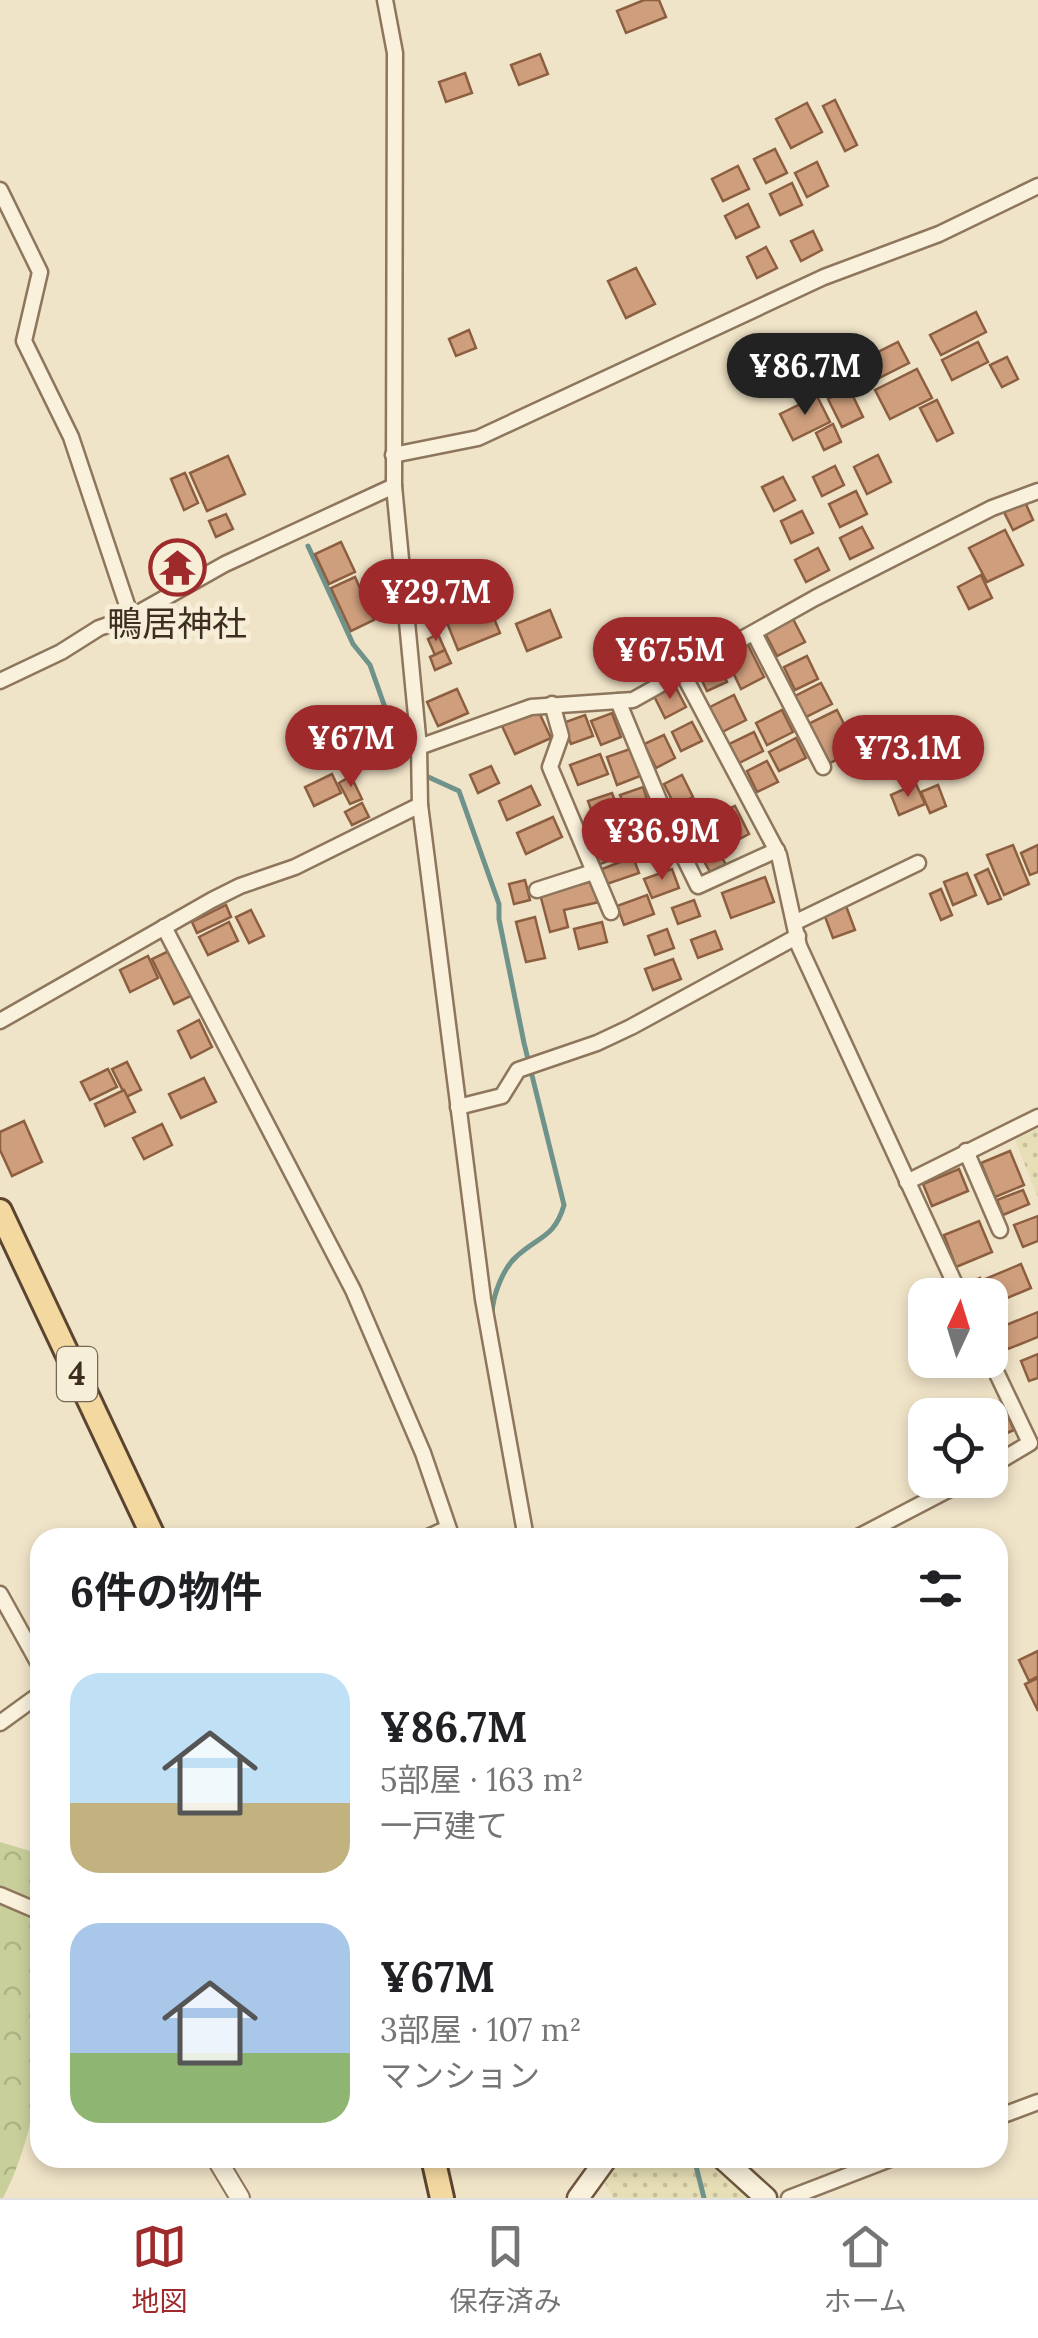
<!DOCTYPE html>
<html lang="ja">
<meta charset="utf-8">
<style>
body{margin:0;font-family:Lora,"Noto Sans JP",serif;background:#f6f6f6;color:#202124;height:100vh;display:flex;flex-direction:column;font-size:38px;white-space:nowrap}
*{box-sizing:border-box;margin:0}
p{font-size:32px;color:#757577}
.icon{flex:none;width:55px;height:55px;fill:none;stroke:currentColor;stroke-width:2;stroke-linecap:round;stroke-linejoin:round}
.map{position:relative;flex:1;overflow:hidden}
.sheet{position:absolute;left:30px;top:1528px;width:978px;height:640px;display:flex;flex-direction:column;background:#fff;border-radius:30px;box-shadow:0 5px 15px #0003}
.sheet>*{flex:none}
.needle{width:65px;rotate:4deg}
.buttons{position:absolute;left:908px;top:1278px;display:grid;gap:20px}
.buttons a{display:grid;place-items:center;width:100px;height:100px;border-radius:20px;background:#fff;box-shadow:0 5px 15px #0003;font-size:50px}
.price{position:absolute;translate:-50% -85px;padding:0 22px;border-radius:35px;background:#9e2a2b;color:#fff;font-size:32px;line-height:65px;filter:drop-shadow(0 2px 5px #0008)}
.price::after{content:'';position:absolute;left:50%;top:60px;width:30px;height:22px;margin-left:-15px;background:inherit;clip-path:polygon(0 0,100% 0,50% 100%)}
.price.on{background:#222;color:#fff}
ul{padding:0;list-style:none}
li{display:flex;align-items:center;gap:30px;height:250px;padding:0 40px}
li span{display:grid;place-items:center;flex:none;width:280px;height:200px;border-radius:30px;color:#555}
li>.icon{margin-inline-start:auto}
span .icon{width:120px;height:120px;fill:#fffc;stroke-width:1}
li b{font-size:42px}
h2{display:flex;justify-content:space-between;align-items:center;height:120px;padding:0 40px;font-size:42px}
.dock{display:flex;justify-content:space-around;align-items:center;height:140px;border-top:2px solid #e0e0e0;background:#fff;font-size:28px;color:#757577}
.dock a{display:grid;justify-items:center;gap:5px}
.dock .on{color:#9e2a2b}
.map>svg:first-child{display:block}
</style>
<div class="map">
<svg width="1038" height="2198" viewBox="0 0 1038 2198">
<defs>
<pattern id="farmland-dots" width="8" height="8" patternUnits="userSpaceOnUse" patternTransform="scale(2.5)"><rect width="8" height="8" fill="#e6deb5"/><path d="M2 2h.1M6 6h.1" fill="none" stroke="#c6bf9b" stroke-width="1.8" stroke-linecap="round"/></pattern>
<pattern id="forest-crowns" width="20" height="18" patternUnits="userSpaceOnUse" patternTransform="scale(2.5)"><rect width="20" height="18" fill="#c9cf9b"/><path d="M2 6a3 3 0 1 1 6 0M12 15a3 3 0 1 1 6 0" fill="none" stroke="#aeb285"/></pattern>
</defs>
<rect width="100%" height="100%" fill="#f0e4c8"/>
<g fill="url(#farmland-dots)">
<path d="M1038 1128V1198L1015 1140Z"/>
<path d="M620 2158H707L744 2186 754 2198H613L603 2179Z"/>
</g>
<path fill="url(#forest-crowns)" d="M0 1842 40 1854C40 1967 57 2095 3 2198H0Z"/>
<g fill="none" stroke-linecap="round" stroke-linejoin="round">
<g stroke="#6f938a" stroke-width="5">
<path d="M308 546 353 644 370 665 400 750"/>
<path d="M424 775 459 791 499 904V919L524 1043 564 1205C555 1237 539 1236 517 1256 503 1268 493 1295 492 1313"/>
<path d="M694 2158 704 2198"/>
</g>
</g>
<g fill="#cf9f7d" stroke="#8d5f41" stroke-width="2.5">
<path d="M644 0H659L666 17 626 33 617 11Z"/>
<path d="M540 54 548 74 519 85 511 65Z"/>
<path d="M465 73 472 93 446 102 439 82Z"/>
<path d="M835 100 857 145 845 151 823 106Z"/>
<path d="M807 103 822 132 791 148 776 119Z"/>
<path d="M775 149 787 173 766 183 754 159Z"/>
<path d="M817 162 828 186 807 197 795 173Z"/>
<path d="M738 166 749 189 723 201 712 179Z"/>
<path d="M792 183 802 205 780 215 770 194Z"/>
<path d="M748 204 759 227 736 238 725 216Z"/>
<path d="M813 231 822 250 801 261 791 241Z"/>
<path d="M766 247 777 268 757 278 747 257Z"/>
<path d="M636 268 655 304 626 318 608 281Z"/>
<path d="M976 312 986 332 941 355 930 335Z"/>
<path d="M469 330 476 348 456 356 449 339Z"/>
<path d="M898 342 909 363 879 378 868 357Z"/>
<path d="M978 342 988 362 952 380 942 360Z"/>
<path d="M1007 357 1018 379 1002 387 990 365Z"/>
<path d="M917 369 932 398 890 419 875 390Z"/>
<path d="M849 388 863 417 842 427 828 399Z"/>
<path d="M817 396 830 422 793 440 780 414Z"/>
<path d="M937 400 953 433 937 441 920 408Z"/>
<path d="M833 424 841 442 824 450 816 433Z"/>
<path d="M878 455 891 482 867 494 854 467Z"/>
<path d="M228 456 245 494 207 511 190 473Z"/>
<path d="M835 466 844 485 822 496 813 477Z"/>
<path d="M185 473 198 503 184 510 171 479Z"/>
<path d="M783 477 795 500 774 511 762 487Z"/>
<path d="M856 491 867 514 840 527 829 504Z"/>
<path d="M1025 502 1033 520 1013 530 1004 512Z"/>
<path d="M802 511 813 533 791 543 781 521Z"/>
<path d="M226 514 233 529 216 537 209 521Z"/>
<path d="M862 527 873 548 850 559 840 538Z"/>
<path d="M1005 530 1023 565 987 582 969 548Z"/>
<path d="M341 542 355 572 329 584 315 554Z"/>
<path d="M818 548 829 570 806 582 795 560Z"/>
<path d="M169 563 174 577 159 583 154 568Z"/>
<path d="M981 575 992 598 969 609 958 587Z"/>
<path d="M355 577 374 620 351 631 331 588Z"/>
<path d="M481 586 500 633 458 650 439 603Z"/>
<path d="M550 610 561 637 527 651 516 624Z"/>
<path d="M793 619 805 642 777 656 765 633Z"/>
<path d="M438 634 445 650 435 655 428 639Z"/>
<path d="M748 645 764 677 741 689 725 656Z"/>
<path d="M445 650 451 663 435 670 430 657Z"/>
<path d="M807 656 818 679 795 690 784 667Z"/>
<path d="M716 660 727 682 707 691 697 670Z"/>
<path d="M821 683 832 704 806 717 795 696Z"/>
<path d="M675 686 686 707 665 718 654 696Z"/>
<path d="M457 689 468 713 438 726 427 702Z"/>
<path d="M734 695 746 720 720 733 708 708Z"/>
<path d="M538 710 551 738 515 754 502 726Z"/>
<path d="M782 710 793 732 767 745 756 723Z"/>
<path d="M837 710 857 750 828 764 808 724Z"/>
<path d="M612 713 621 737 601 745 591 721Z"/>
<path d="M585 715 593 736 571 744 563 723Z"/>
<path d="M692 722 702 741 681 751 672 732Z"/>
<path d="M754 732 763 751 739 763 729 744Z"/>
<path d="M664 735 675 758 656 768 644 744Z"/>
<path d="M796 738 806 758 779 771 769 752Z"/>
<path d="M630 749 640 776 617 785 607 757Z"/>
<path d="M600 754 608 774 578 785 570 765Z"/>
<path d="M767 761 778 782 757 792 747 771Z"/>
<path d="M491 766 499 783 478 793 470 775Z"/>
<path d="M332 774 341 793 314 806 305 787Z"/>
<path d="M682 775 693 797 675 806 664 784Z"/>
<path d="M351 776 362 799 350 804 339 783Z"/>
<path d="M916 784 925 804 899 815 891 795Z"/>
<path d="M938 785 946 806 930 813 921 792Z"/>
<path d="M531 786 540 805 507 820 499 801Z"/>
<path d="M643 787 648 802 626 810 620 795Z"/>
<path d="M612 793 618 809 594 818 588 801Z"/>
<path d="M362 803 369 817 352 825 345 812Z"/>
<path d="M735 806 749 834 724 847 709 818Z"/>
<path d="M653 807 661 828 635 838 627 817Z"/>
<path d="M553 817 562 837 526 854 517 833Z"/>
<path d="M623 821 628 836 602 846 597 831Z"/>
<path d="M618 841 623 855 598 865 592 851Z"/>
<path d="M1013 845 1029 884 1004 895 987 855Z"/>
<path d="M1038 845V872L1030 875 1021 853Z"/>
<path d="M716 846 726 865 710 872 700 854Z"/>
<path d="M633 857 639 873 607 884 602 869Z"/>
<path d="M672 869 679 888 652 898 644 879Z"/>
<path d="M988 869 1001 899 988 904 975 875Z"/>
<path d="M967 873 976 895 953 905 944 882Z"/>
<path d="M765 877 774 902 731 918 722 893Z"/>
<path d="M525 880 530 900 514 904 509 884Z"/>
<path d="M594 881 599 902 564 910 568 927 550 932 540 894Z"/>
<path d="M941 889 952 915 941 920 930 894Z"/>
<path d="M647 895 654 914 624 925 617 906Z"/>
<path d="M694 900 700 916 678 924 672 908Z"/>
<path d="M226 905 231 917 197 933 192 922Z"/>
<path d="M846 906 855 930 833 938 824 914Z"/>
<path d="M251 910 264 936 249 943 236 917Z"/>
<path d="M535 917 545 958 526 962 516 922Z"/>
<path d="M229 922 238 941 208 955 199 937Z"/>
<path d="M602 922 607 942 579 949 574 929Z"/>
<path d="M667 929 674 948 655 955 648 936Z"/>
<path d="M715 931 722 949 698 958 691 940Z"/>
<path d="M171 950 193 995 174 1004 152 959Z"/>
<path d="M148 956 158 978 130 992 120 970Z"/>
<path d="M673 959 681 979 653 990 645 969Z"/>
<path d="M199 1020 212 1047 191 1058 178 1031Z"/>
<path d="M127 1062 141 1090 126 1097 112 1069Z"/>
<path d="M108 1069 117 1087 90 1100 81 1082Z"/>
<path d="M204 1078 216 1102 181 1118 169 1094Z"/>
<path d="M124 1090 135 1112 105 1126 95 1104Z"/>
<path d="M24 1121 42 1162 12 1176 0 1150V1132Z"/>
<path d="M162 1124 172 1145 144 1159 133 1138Z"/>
<path d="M1010 1151 1024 1185 995 1197 981 1163Z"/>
<path d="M959 1169 968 1191 932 1206 923 1184Z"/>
<path d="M1023 1190 1029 1204 1003 1215 997 1200Z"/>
<path d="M1038 1216V1241L1023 1247 1014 1225Z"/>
<path d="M979 1221 992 1252 956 1267 944 1235Z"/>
<path d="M1021 1264 1031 1288 993 1304 983 1280Z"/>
<path d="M980 1278 986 1295H971L966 1284Z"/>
<path d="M1038 1312V1337L1008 1349 999 1328Z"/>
<path d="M1038 1354V1378L1029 1381 1021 1361Z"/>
<path d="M1003 1405 1014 1430 990 1440V1415H978Z"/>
<path d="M1038 1651V1676L1029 1681 1019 1660Z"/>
<path d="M1038 1678V1711L1025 1684Z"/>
</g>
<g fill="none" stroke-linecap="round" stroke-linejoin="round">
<defs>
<g id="minor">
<path d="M385 0 395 53 394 486 419 747 420 805 483 1299 526 1538"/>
<path d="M0 190 40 272 24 341 71 437 131 617"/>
<path d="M393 455 478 438 824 277 939 234 1038 186"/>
<path d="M754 633 823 767"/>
<path d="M682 672 779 855 799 946 960 1295"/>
<path d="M0 681 61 652 99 628 131 617 225 564 394 486"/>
<path d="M618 701 675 839 698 886 777 850"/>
<path d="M552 704 561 736 550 767 611 912"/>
<path d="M419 747 531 707 633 700 815 598 992 508 1038 491"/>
<path d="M537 890 593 872"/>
<path d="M796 922 918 863"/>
<path d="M164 927 353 1290 423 1453 452 1538"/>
<path d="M0 1021 212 900 240 886 295 867 420 805"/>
<path d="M458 1107 502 1096 518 1070 597 1043 631 1027 798 936"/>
<path d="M966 1151 1000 1230"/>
<path d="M907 1182 1038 1117"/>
<path d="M990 1359 1030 1443 990 1467"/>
<path d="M426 1538 448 1528"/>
<path d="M856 1538 967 1480"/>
<path d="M0 1594 40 1666"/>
<path d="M0 1723 40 1694"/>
<path d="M0 1895 40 1912"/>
<path d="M998 2117 1038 2102"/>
<path d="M789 2198 893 2158"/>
</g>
<path id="tertiary" d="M216 2158 240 2198"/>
<g id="secondary">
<path d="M722 2158 766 2198"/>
<path d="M578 2198 607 2158"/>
</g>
<g id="primary">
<path d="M0 1211 154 1538"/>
<path d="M433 2158 442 2198"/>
</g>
</defs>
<use href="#minor" stroke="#8d765c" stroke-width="19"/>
<use href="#tertiary" stroke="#8d765c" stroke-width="22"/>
<use href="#secondary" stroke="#6f573f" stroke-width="25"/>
<use href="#primary" stroke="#5b4430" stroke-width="28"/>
<path stroke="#8d765c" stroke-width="2.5" stroke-dasharray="8 5" stroke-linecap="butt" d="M173 570 192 564"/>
<use href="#minor" stroke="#faf1dc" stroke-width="14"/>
<use href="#tertiary" stroke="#faf1dc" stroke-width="18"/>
<use href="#secondary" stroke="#faf1dc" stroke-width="20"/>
<use href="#primary" stroke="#f3d9a0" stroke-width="22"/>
</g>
<defs>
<symbol id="temple-ring" viewBox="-11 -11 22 22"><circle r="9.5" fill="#f7eed8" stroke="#9e2a2b" stroke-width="1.5"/><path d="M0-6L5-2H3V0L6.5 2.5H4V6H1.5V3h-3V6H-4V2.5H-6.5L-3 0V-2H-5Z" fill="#9e2a2b"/></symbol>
</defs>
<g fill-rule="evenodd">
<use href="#temple-ring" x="146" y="536" width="63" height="63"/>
</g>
<g text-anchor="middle" stroke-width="10" stroke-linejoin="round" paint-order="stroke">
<rect fill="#f7eed8" stroke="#756857" stroke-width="2.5" x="57" y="1347" width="40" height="54" rx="8"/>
<g font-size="32" font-weight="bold" fill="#3d2e20">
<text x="77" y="1385">4</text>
</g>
<g font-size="35" fill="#3d2e20" stroke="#f7eed8">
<text x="177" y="636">鴨居神社</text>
</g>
</g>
</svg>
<div class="buttons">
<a><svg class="needle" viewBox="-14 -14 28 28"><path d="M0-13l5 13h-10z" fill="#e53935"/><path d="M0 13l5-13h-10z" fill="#757577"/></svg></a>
<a><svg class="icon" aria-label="locate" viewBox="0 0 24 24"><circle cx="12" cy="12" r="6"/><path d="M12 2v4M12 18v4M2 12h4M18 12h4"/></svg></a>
</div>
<b class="price on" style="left:805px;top:418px">¥86.7M</b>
<b class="price" style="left:436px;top:644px">¥29.7M</b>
<b class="price" style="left:670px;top:702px">¥67.5M</b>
<b class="price" style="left:351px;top:790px">¥67M</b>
<b class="price" style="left:908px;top:800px">¥73.1M</b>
<b class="price" style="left:662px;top:883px">¥36.9M</b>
<section class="sheet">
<h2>6件の物件<svg class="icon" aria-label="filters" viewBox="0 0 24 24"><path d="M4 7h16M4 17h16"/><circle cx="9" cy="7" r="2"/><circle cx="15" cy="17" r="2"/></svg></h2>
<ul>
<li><span style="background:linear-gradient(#bfe0f5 65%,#c2b280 0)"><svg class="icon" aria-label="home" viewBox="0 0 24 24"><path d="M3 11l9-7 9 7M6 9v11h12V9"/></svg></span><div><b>¥86.7M</b><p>5部屋 · 163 m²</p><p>一戸建て</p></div></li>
<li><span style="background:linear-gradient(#a9c7e8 65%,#8fb573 0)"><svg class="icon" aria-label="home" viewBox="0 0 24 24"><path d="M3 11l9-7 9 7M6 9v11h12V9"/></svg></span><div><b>¥67M</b><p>3部屋 · 107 m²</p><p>マンション</p></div></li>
</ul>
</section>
</div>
<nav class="dock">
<a class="on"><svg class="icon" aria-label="map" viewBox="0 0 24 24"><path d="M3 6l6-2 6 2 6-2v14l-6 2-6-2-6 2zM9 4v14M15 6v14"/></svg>地図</a>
<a><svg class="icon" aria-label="saved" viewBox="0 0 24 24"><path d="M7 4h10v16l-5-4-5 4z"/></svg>保存済み</a>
<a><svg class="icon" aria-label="home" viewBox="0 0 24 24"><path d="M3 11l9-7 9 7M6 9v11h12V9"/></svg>ホーム</a>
</nav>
